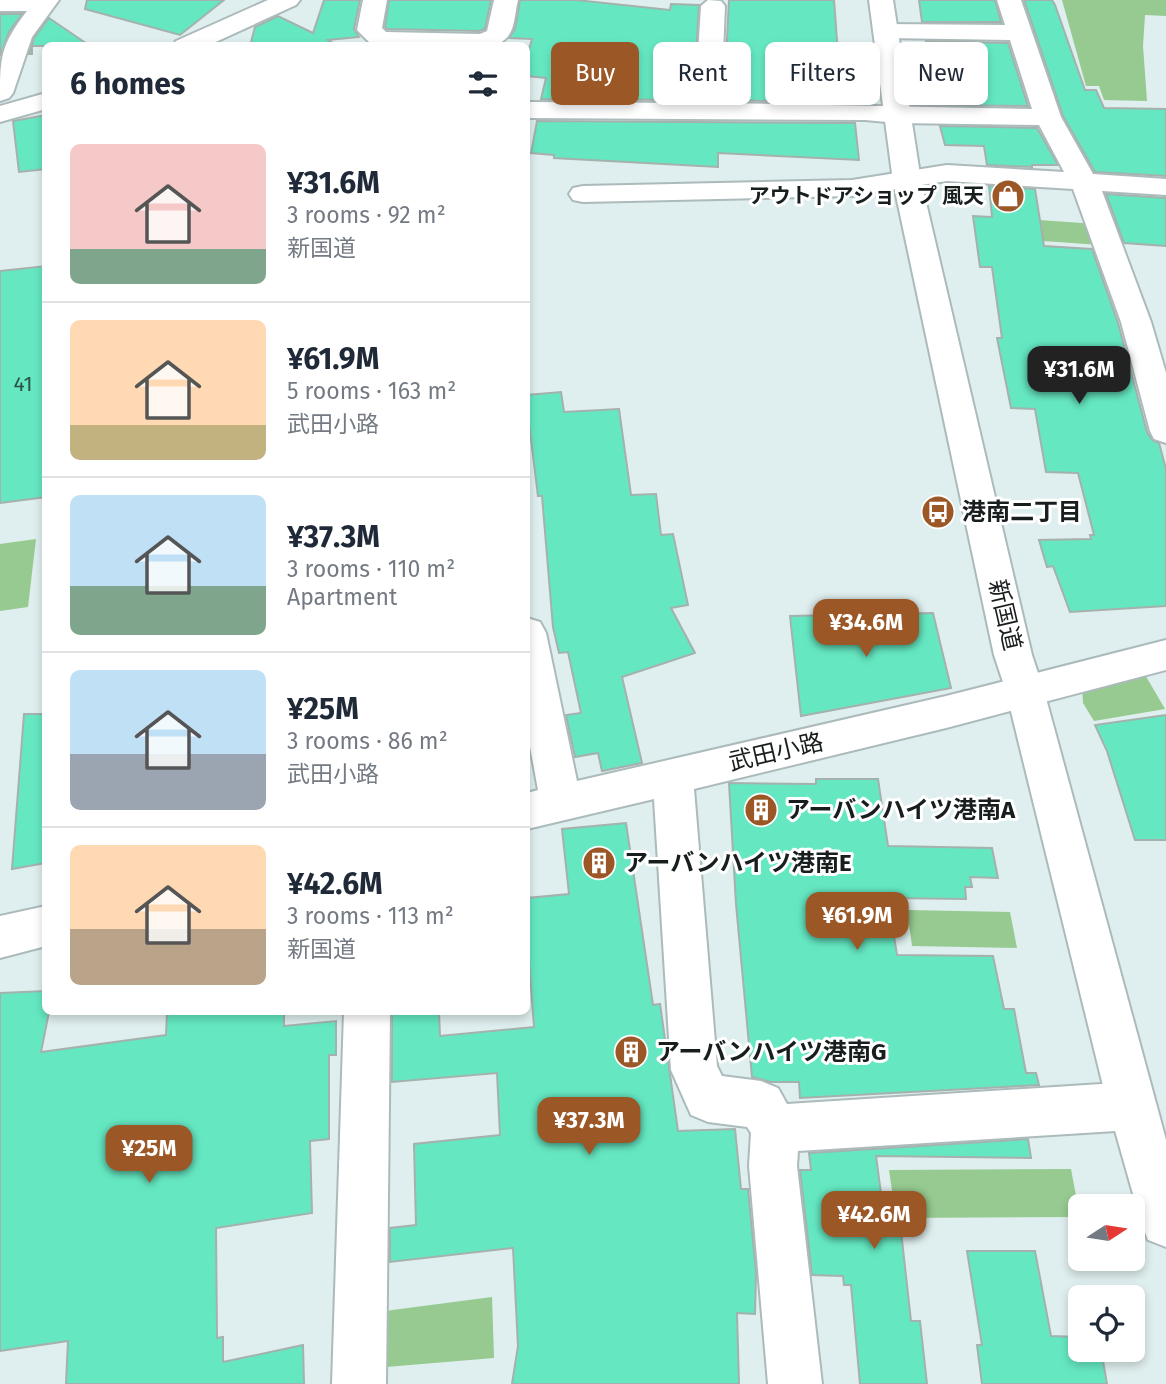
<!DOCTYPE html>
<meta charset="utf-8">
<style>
body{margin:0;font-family:"Fira Sans","Noto Sans JP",sans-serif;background:#f2f2f3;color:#1f2937;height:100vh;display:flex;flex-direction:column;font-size:26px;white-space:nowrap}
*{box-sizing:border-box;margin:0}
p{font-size:23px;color:#747a83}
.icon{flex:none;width:38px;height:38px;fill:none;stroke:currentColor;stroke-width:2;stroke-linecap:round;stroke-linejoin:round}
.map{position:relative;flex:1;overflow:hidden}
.sheet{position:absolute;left:42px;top:42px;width:488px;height:973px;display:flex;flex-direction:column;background:#fff;border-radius:10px;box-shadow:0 4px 10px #0003}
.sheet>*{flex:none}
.top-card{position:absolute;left:551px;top:42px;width:509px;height:63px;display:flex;gap:14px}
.needle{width:46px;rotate:78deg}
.fabs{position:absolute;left:1068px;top:1194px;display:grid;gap:14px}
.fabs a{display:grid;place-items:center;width:77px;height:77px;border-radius:10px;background:#fff;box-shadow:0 4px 10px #0003;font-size:35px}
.price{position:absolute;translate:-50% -60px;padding:0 16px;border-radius:14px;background:#9b5826;color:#fff;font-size:23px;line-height:46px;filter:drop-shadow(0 2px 4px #0008)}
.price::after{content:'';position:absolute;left:50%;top:42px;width:21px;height:16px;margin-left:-10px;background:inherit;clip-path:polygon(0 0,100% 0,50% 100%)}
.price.selected{background:#222;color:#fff}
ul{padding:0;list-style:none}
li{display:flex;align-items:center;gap:21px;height:175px;padding:0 28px}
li+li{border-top:2px solid #e0e1e3}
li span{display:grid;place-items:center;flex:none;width:196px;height:140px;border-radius:10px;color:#555}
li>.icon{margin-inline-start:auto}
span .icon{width:84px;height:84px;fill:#fffc;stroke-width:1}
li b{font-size:30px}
h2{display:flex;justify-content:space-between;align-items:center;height:84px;padding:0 28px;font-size:30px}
.pill{padding:0 24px;border-radius:10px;background:#fff;box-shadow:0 4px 10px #0003;font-size:24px;line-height:63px}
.pill.selected{background:#9b5826;color:#fff}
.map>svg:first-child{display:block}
</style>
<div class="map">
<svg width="1166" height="1384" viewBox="0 0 1166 1384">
<rect width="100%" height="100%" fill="#dfeeee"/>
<g fill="#96ca90">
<path d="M1062 0H1166V16L1145 15 1143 46 1147 101 1104 100 1099 86H1086Z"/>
<path d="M1039 220 1096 224 1100 245 1043 241Z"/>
<path d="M36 539 28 607 0 611V544Z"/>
<path d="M1144 673 1165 709 1094 721 1083 703 1082 686Z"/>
<path d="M907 910 1010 912 1017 948 912 946Z"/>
<path d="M1071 1169 1080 1217 896 1218 889 1170Z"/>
<path d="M492 1297 494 1358 386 1367 385 1311Z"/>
</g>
<g fill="#65e8c2" stroke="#a4b1ac" stroke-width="2">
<path d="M87 0H224L180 35 85 9Z"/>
<path d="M324 0H360L354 29 359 37 328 40 338 46H250L255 27 278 16 313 33Z"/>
<path d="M389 0H491L485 29 479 31 387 29 385 27Z"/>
<path d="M520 0H576L670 10 671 4 699 5 693 100 541 99 546 78 527 76V56L532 39 509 38 515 29Z"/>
<path d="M729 0H834L838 54 849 55 856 103 724 100Z"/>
<path d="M919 0H995L1001 22H922Z"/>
<path d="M1024 0H1052L1055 5 1085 90H1096L1104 108 1166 109V176L1095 172 1063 116Z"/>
<path d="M0 14H22L9 32 0 56Z"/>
<path d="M49 18 90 46H32V54H29L34 38Z"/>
<path d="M926 41 1008 43 1028 106 936 105Z"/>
<path d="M46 115V169L19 172 13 121Z"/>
<path d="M537 121 855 123 859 160 718 153V167L554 158V155L531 153Z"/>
<path d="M940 126 1037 128 1058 165H1032V167L987 165 984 146 945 145Z"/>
<path d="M989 186 1035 189 1044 246 1092 249 1118 323 1147 432 1152 440 1159 443 1166 469V606L1070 612 1053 566 1047 567 1039 540 1091 539 1090 535H1094L1078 473 1046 472 1035 409 1011 408 997 338H1002L992 267H980L973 216 992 217Z"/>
<path d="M1106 194 1166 198V246L1124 243Z"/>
<path d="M46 266V497L0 503V271Z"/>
<path d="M561 392 564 412 619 409 631 495 656 494 661 535 673 534 688 605 671 608 695 653 622 677 642 763 602 771 598 753 575 757 566 715 581 713 568 652 559 653 553 627 542 496H538L527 408V395Z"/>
<path d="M933 613 951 688 801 716 790 616Z"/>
<path d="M24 714H46V863L12 869Z"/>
<path d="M1166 715V840H1135L1107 751 1095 725Z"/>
<path d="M816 779H878L888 846 992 848 998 878 970 877 972 887H965L966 899 888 898 897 955 993 956 1004 1009H1014L1026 1073H1036L1039 1085 800 1098 799 1082H771L752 1077 736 904 729 783 816 784Z"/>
<path d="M626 823 653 1005 660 1004 678 1131 735 1129 741 1189H748L756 1272 755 1314 737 1313 739 1384H512L518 1346 513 1248 390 1262V1228L416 1225 414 1144 500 1135 497 1073 392 1082V1012H439L440 1036 534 1027 527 935V898L569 894 562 829Z"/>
<path d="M46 991V1012H49L41 1052 166 1035 167 1012H284V1026L336 1021V1055H329V1139L310 1141 312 1213 216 1228 217 1338 223 1337V1362L303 1345 304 1384H66L68 1341 0 1351V993Z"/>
<path d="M1028 1139 1031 1158 876 1156 886 1231H901L911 1321H920L927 1384H860L851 1285H844L843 1276 812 1275 800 1170H811L809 1153Z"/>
<path d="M967 1251H1035L1051 1336 1080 1337V1349H1101L1107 1384H982L977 1345H982Z"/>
</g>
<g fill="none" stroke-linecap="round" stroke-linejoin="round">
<defs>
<g id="minor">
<path d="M0 0H59L32 37 13 93 9 98 0 101C0 57 0 46 27 11H0Z"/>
<path d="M268 0H300L296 5 207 46H173L176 41Z"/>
<path d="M363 0H387L382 28 386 32 480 34 487 31 494 0H518C513 22 516 37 494 46L371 44 357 30Z"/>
<path d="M708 0 721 1 725 6 721 103 1032 109 1010 40 885 38 876 36 873 31 876 26 885 24 1005 25 997 0H1021L1061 117 1093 174 1166 179V195L1102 191 1151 322 1166 373V443L1154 439 1150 431 1121 322 1073 189 947 181 852 196 583 202 573 200 569 194 573 188 583 186 852 180 947 165 1064 172 1039 125 897 123 865 120 527 118V102L695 103 701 6Z"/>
<path d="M46 93V109L0 122V106Z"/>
<path d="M527 618 540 622 546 633 577 781 946 696 1166 640V670L946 728 694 789 717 1066 722 1076 761 1081 778 1088 787 1104 1132 1082 1149 1089 1156 1106 1149 1123 1132 1130 798 1151 797 1166 822 1384H768L749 1166 751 1133 747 1127 708 1122 691 1115 671 1070 654 799 527 829V793L538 790 527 730Z"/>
<path d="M46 906V946L0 958V916Z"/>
<path d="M344 1012H390L386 1384H332Z"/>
</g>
<path id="major" d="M869 0H893L921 181 1032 655 1044 691 1166 1140V1247L1148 1240 1141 1222 1108 1106 1006 691 994 655 893 181Z"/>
</defs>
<use href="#minor" stroke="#acbabb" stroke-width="4"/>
<use href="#major" stroke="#acbabb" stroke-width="4"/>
<use href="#minor" fill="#fff" fill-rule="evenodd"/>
<use href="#major" fill="#fff" fill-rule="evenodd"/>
</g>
<defs>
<symbol id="shop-disc" viewBox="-11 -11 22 22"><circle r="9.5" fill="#9b5826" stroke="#fff"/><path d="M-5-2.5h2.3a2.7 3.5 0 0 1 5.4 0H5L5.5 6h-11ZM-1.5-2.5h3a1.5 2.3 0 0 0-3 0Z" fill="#fff"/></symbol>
<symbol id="bus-disc" viewBox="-11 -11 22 22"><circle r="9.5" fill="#9b5826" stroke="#fff"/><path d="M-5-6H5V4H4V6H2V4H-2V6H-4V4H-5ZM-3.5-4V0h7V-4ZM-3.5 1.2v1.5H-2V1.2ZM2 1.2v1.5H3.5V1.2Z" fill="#fff"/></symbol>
<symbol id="building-disc" viewBox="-11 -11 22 22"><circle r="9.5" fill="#9b5826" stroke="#fff"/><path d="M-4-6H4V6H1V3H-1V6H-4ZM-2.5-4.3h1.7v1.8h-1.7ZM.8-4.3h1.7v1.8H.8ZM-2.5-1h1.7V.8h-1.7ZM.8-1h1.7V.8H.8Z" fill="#fff"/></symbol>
</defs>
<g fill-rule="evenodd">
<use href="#shop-disc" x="989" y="177" width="38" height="38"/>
<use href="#bus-disc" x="919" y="493" width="38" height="38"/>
<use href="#building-disc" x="742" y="791" width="38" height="38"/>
<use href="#building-disc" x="580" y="844" width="38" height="38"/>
<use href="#building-disc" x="612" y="1033" width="38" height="38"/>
</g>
<g text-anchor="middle" stroke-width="6" stroke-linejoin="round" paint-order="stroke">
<g font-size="21" font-weight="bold" fill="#181d1d" stroke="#fff" text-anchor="end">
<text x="984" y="203">アウトドアショップ 風天</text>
</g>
<g font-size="21" fill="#2b5046">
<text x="23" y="391">41</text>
</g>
<g font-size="24" font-weight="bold" fill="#181d1d" stroke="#fff" text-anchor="start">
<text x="962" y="520">港南二丁目</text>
<text x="786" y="818">アーバンハイツ港南A</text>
<text x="624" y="871">アーバンハイツ港南E</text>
<text x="656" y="1060">アーバンハイツ港南G</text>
</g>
<g font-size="24" fill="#181d1d" stroke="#fff">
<text transform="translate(1005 615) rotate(77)" y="8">新国道</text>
<text transform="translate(776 752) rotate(-13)" y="8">武田小路</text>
</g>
</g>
</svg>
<div class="fabs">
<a><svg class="needle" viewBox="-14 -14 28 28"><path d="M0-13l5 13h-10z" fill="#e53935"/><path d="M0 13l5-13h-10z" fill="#747a83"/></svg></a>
<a><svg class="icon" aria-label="locate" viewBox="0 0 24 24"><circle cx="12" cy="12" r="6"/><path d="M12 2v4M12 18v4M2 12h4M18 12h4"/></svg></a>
</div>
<b class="price selected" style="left:1079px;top:406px">¥31.6M</b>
<b class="price" style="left:866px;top:659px">¥34.6M</b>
<b class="price" style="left:857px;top:952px">¥61.9M</b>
<b class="price" style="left:589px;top:1157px">¥37.3M</b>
<b class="price" style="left:149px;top:1185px">¥25M</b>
<b class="price" style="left:874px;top:1251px">¥42.6M</b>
<div class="top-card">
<a class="pill selected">Buy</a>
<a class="pill">Rent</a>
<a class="pill">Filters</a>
<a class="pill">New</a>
</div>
<section class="sheet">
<h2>6 homes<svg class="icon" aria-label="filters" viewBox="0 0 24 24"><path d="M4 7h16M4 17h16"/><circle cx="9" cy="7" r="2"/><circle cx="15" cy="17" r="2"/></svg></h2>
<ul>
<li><span style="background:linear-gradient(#f6c9c9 75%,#7fa58c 0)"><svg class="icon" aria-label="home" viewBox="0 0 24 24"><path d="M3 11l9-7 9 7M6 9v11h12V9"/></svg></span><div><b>¥31.6M</b><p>3 rooms · 92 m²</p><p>新国道</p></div></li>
<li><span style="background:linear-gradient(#ffd9b3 75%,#c2b280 0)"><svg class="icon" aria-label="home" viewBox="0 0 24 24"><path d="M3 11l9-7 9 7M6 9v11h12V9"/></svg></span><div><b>¥61.9M</b><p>5 rooms · 163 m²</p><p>武田小路</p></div></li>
<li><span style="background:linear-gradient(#bfe0f5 65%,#7fa58c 0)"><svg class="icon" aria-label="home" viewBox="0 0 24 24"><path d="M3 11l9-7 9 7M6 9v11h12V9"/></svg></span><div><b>¥37.3M</b><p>3 rooms · 110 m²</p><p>Apartment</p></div></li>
<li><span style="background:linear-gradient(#bfe0f5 60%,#9aa5b1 0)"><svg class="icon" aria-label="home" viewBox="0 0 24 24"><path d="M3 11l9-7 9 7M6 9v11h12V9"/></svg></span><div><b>¥25M</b><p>3 rooms · 86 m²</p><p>武田小路</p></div></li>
<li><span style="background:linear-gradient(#ffd9b3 60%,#b9a48a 0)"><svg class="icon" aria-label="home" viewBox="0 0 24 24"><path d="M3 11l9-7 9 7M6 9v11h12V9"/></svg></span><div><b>¥42.6M</b><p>3 rooms · 113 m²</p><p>新国道</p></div></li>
</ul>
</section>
</div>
